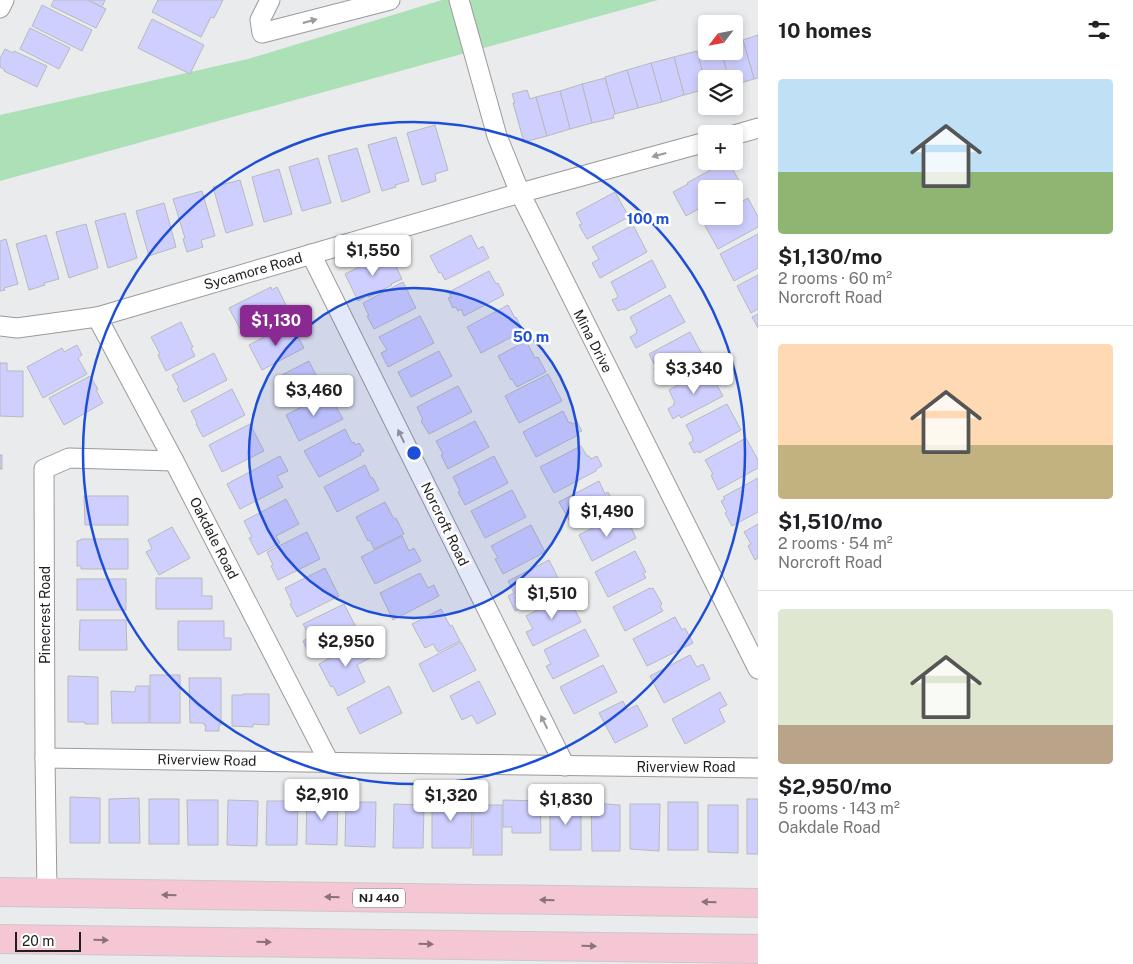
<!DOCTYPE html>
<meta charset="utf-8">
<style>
body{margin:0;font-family:"Public Sans",sans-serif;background:#f6f6f6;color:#202124;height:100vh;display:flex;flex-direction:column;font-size:19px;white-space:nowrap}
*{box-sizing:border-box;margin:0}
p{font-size:16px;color:#757577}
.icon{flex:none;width:28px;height:28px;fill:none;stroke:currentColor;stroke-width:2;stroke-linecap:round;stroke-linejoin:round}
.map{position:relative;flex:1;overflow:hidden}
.side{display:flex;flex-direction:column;background:#fff;width:375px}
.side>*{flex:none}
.needle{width:32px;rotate:238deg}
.buttons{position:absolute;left:698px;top:15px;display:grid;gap:10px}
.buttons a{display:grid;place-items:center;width:45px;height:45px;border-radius:5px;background:#fff;box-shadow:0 2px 8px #0003;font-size:25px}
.scale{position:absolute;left:15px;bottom:12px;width:66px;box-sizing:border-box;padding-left:5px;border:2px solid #1f1f20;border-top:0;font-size:14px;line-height:18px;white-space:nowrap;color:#1f1f20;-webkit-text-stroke:4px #fff;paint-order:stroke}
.price{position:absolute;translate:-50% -42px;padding:0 11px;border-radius:5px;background:#fff;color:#222;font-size:16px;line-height:32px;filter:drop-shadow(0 1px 2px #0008)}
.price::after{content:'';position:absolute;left:50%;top:30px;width:15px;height:11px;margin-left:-8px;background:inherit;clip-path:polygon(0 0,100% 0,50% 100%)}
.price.current{background:#8a2992;color:#fff}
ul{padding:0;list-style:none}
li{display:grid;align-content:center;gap:10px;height:265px;padding:0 20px}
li+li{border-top:1px solid #e0e0e0}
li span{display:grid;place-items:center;height:155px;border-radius:5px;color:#555}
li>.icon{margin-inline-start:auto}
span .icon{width:90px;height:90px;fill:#fffc;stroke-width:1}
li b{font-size:21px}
h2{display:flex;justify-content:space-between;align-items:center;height:60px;padding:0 20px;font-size:21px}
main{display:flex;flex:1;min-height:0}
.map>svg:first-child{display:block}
</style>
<main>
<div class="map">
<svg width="758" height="964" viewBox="0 0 758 964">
<rect width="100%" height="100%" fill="#eaebec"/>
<path fill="#ace0b7" d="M442 0H658L0 181V115L248 59Z"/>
<g fill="#cecfff" stroke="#b9b9ba">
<path d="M54 0H88L106 9 96 28 51 6Z"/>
<path d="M88 0H105L102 7Z"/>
<path d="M158 0H223L214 18 211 17 201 37 152 12Z"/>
<path d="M42 5 92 30 82 51 32 26Z"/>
<path d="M152 19 204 45 190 74 138 48Z"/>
<path d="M30 28 70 48 59 69 20 49Z"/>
<path d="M758 35V78L754 79 743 40Z"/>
<path d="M743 40 754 79 734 85V79H729L721 51H734V43Z"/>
<path d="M5 49 13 53 14 51 47 66 37 87 4 71 5 70 0 67V58Z"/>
<path d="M706 50V51H721L729 79H706V85L697 52Z"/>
<path d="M697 51 706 85V89L684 95 674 57Z"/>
<path d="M674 57 684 95 662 102 651 63Z"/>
<path d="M651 63 662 102 638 108 627 70Z"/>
<path d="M627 70 638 108 615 114 605 77Z"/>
<path d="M605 78 615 114 613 115 614 118 592 123 582 84Z"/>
<path d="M582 84 592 123 570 129 560 91Z"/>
<path d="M527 90 530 99 536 97 547 136 524 142 513 103H515L512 94Z"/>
<path d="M560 91 570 129 547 136 536 97Z"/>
<path d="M435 125 448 170 435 174 436 181 422 185 407 133Z"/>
<path d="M396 137 409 181 395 185 396 187 382 191 368 145Z"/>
<path d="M357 148 370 192 342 202 328 156Z"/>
<path d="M318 158 331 203 302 211 289 167Z"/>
<path d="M728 161 741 184 736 187 738 189 734 191V189H706V206L701 209 700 208 686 216 673 192 688 184 687 183 723 163Z"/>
<path d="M279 169 292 214 264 222 252 177Z"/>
<path d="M240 180 253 225 226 233 213 187Z"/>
<path d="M202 191 215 236 201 240 203 247 187 252 183 239 185 238 173 199Z"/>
<path d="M615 192 629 217 587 239 579 225 582 224 576 213Z"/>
<path d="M748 198 758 217V227L718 249 703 222 714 216H734V206Z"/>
<path d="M164 203 176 247 149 256 136 211Z"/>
<path d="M125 213 137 258 108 268 95 221Z"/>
<path d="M86 224 98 268 69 278 56 232Z"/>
<path d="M633 225 647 252 600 278 592 263 599 259 592 247Z"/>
<path d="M758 234V268L734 281 720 254Z"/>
<path d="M46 235 59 279 44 283 45 285 29 290 16 244Z"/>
<path d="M471 235 478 249 483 246 489 258 445 280 441 272 439 273 430 256Z"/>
<path d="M6 239 18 284 4 288 5 290 0 291V241Z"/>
<path d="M391 256 402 279 391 284 392 285 369 297 367 296 358 301 345 274 377 258 379 261Z"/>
<path d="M652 260 666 287 624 310 623 309 618 311 612 300 617 298V297L618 296 611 282Z"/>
<path d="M489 271 496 284 498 283 504 295 464 316 461 309 458 311 456 307 453 308 448 298 451 297 449 292Z"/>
<path d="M758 275V309L751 313 737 286Z"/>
<path d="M403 282 416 308 374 329 367 316H369L363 303Z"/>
<path d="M271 287 272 290 277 287 289 311 246 333 243 327 240 329 229 308Z"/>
<path d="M670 295 685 322 636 348 630 337 637 333 636 331H637L630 317Z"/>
<path d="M508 305 515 318 516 317 523 331 481 353 467 327Z"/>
<path d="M758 314V328L752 317Z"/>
<path d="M420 316 434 343 388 367 381 353 387 350 379 337Z"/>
<path d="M181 322 193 347 191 348 195 356 166 371 158 355 160 354 151 337Z"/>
<path d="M290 323 296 336 297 335 304 348 262 370 249 345Z"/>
<path d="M690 332 704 358 661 381 654 368 656 367 649 354Z"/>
<path d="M526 341 535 358 538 357 546 372 517 387 512 379 511 380 498 356Z"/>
<path d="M77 345 82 355 78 358 87 374 43 398 27 367 62 348 64 352Z"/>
<path d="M439 351 452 376 411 397 398 372Z"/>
<path d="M214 353 227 380 184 402 177 389 179 388 172 375Z"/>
<path d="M309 361 317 377 320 376 328 391 299 406 295 398 292 399 280 376Z"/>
<path d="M0 363H7V371H23V417L0 416Z"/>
<path d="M708 369 723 396 681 418 679 415 673 419 668 409 674 405 673 404 675 403 669 390Z"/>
<path d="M548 374 562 401 519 423 505 396Z"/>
<path d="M90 376 98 389 96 390 103 403 64 425 49 398Z"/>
<path d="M458 386 472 412 429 434 421 421 423 420 417 407Z"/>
<path d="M232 389 245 415 203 437 196 424 197 423 191 411Z"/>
<path d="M327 394 333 406 335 405 343 419 299 441 286 415Z"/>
<path d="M727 404 741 430 699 453 698 451 694 453 689 443 693 441 692 439 693 438 686 425Z"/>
<path d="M563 411 569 423 571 422 572 424 577 422 582 431 577 433 578 435 536 457 523 432Z"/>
<path d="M475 421 489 447 448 469 441 455 443 454 436 441Z"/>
<path d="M250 424 264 451 222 472 209 445Z"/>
<path d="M345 429 352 443 354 442 355 445 359 443 364 451 360 453 361 455 319 477 304 451Z"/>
<path d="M746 438 758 460V468L718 490 711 475 713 474 705 460Z"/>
<path d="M581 446 587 456H589L591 459 597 456 602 466 596 469V471L554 493 540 467Z"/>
<rect x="0" y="455" width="2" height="14"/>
<path d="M280 456 288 471 277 476 283 487 240 509 227 484Z"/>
<path d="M494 456 508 483 465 505 458 492 460 491 453 477Z"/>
<path d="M365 465 371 478H373L379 490 337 512 324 487Z"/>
<path d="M758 478V512L732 526 725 513 727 512 721 501 725 499 723 497Z"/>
<path d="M599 481 605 494 608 492 615 505 573 527 559 502Z"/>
<path d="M512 490 526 517 485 538 471 511Z"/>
<path d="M84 496H128V525H85Z"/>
<path d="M286 499 299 524 276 536 280 543 258 555 249 538 252 537 244 521Z"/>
<path d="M385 502 394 519 396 518 404 534 374 549 370 540 368 541 356 517Z"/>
<path d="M618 515 625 528 630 525 636 538 592 561 579 535Z"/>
<path d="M758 524V558L755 560 748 546 751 544 744 532Z"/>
<path d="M531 525 545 552 503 574 495 559 498 558 491 546Z"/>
<path d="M172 527 190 558 159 575 146 552 152 549 148 540Z"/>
<path d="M307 532 320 559 278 580 271 566 273 565 267 552Z"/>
<path d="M402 536 409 551 414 548 421 561 375 584 361 557Z"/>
<path d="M81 539H128V569H81V566H77V541L81 540Z"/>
<path d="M635 551 646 572 643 573 646 578 608 597 595 572Z"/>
<path d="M549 560 562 586 515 611 508 596 514 593 508 581Z"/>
<path d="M325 568 339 596 297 617 290 604 292 603 285 588Z"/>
<path d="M420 573 428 588 434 585 439 596 393 620 380 593Z"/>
<path d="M156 578H202V596H212V609H156Z"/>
<rect x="77" y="579" width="49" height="31"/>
<path d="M650 588 651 589 653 588 662 604 660 606 663 611 625 631 613 607Z"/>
<path d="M567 594 581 622 533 646 526 632 533 629 526 616Z"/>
<path d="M344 604 358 631 310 656 303 641 310 637 303 624Z"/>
<path d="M441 609 450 626 452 625 460 641 438 652 433 644 425 648 412 624Z"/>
<path d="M675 617 682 630 685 628 693 643 647 666 633 639Z"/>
<path d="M80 620H126L127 650H79Z"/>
<path d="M178 621H224V638H231V650H178Z"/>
<path d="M585 629 599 656 553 679 546 666 551 664 544 650Z"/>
<path d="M360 639 370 658 357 665 365 682 338 696 333 686 331 687 319 664 344 650 343 648Z"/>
<path d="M461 642 476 670 433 692 419 664Z"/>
<path d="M690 655 697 667 703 664 710 679 664 703 650 676Z"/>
<path d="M603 665 617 692 574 714 560 687Z"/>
<rect x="150" y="675" width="30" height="48"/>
<path d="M68 676 98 677V724H85V722H68Z"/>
<path d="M189 678H221V725H219V731H205L206 725H204V723H190Z"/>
<path d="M479 681 496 714 477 724 472 715 462 720 450 696Z"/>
<path d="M136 686H149V723H112L111 691 135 692Z"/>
<path d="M389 686 402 713 360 734 347 708Z"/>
<path d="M720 692 727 705 719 709 725 722 685 744 672 719Z"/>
<path d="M243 694H269V725L253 724V727L232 726V695H243Z"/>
<path d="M623 701 627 710 637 705 648 726 615 743 599 713Z"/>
<path d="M434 794H462V805H472L471 848H432V807H434Z"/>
<path d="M70 797 100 798V843H70Z"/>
<path d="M307 797H338L337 845 306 844Z"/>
<path d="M139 798 140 843H109V799Z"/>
<rect x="149" y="799" width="30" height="45"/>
<rect x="747" y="799" width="11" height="55"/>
<path d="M187 800H218V845H188Z"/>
<path d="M228 800 258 801 257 846 227 845Z"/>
<path d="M503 800 540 801 541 833H512V827H503Z"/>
<path d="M267 801H298L297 845H266Z"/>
<path d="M346 802H376L375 847 345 846Z"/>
<rect x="668" y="802" width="30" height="48"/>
<rect x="550" y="803" width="31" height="47"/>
<path d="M591 803 620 805V851H592Z"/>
<path d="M394 804 424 805 423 848H393Z"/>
<path d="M630 804H660L659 851 630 849Z"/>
<rect x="473" y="805" width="29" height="50"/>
<path d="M708 805H738V853L708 852Z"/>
</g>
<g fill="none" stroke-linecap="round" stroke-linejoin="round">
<defs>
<g id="street">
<path d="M270 0 260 20 262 33 390 0"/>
<path d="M459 0 497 136 520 193 758 669"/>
<path d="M0 8 4 0"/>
<path d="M734 135 758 128"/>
<path d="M311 254 565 766"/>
<path d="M97 317 174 461 329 762"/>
<path d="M0 326 17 328 97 317 520 193 706 142"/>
<path d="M45 758C283 761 520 766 758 768"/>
<path d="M47 893 45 758 44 469 69 458 174 461"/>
</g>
<g id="highway">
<path d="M0 892 758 903"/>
<path d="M0 939 758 949"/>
</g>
</defs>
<use href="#street" stroke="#9a9a9b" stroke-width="21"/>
<use href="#highway" stroke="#c9c9c9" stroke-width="30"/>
<use href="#street" stroke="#fff" stroke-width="19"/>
<use href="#highway" stroke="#f5c6d3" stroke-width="28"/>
</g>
<defs><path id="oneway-solid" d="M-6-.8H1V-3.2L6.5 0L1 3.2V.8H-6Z" transform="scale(1.25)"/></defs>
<g fill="#9a9a9b">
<use href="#oneway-solid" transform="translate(310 21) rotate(-15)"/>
<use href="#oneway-solid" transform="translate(659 155) rotate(165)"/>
<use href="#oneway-solid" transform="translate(401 436) rotate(-116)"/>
<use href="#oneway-solid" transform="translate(544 722) rotate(-116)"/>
</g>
<g fill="#8a727a">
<use href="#oneway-solid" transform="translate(169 895) rotate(-179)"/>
<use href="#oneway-solid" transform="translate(332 897) rotate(-179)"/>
<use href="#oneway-solid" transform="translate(547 900) rotate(-179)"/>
<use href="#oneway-solid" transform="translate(709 902) rotate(-179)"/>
<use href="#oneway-solid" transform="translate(101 940) rotate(1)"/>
<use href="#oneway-solid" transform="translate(264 942) rotate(1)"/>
<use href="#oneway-solid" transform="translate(426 944) rotate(1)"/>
<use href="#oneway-solid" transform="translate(589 946) rotate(1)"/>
</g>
<circle cx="414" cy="453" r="165" fill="#1d4ed8" fill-opacity=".12"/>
<g fill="none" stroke="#1d4ed8" stroke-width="2.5">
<circle cx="414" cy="453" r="165"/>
<circle cx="414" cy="453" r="331"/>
</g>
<g text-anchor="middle" stroke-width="5" stroke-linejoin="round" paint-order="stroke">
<rect fill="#fff" stroke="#626263" stroke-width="1" x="353" y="888.5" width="52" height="19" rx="4"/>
<g font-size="12" font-weight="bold" fill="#1f1f20">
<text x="379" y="902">NJ 440</text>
</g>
<g font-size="14" fill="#1f1f20" stroke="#fff">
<text transform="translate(253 271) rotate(-16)" y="5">Sycamore Road</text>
<text transform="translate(593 341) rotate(63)" y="5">Mina Drive</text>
<text transform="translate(445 524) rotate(64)" y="5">Norcroft Road</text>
<text transform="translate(214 538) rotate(63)" y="5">Oakdale Road</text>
<text transform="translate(45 615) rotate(-90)" y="5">Pinecrest Road</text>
<text transform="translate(207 760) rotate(1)" y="5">Riverview Road</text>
<text x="686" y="772">Riverview Road</text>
</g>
</g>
<circle cx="414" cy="453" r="8" fill="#1d4ed8" stroke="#fff" stroke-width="2.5"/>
<g font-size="15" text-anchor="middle" font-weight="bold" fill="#1d4ed8" stroke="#fff" stroke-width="5" stroke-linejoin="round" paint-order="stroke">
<text x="648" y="224">100 m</text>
<text x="531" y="342">50 m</text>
</g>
</svg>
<div class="buttons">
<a><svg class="needle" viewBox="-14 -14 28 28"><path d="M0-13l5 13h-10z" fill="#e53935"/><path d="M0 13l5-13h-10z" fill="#757577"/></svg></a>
<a><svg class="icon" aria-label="layers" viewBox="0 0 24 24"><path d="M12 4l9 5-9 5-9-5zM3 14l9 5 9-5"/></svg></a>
<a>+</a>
<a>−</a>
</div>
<div class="scale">20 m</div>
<b class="price" style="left:373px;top:277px">$1,550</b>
<b class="price current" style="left:276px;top:347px">$1,130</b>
<b class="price" style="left:694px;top:395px">$3,340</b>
<b class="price" style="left:314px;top:417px">$3,460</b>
<b class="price" style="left:607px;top:538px">$1,490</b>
<b class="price" style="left:552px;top:620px">$1,510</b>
<b class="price" style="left:346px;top:668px">$2,950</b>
<b class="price" style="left:322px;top:821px">$2,910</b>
<b class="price" style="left:451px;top:822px">$1,320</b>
<b class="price" style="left:566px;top:826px">$1,830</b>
</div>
<section class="side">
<h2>10 homes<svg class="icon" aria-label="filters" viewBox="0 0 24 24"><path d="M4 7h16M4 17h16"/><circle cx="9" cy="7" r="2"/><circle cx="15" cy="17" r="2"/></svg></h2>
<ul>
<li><span style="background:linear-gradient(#bfe0f5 60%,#8fb573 0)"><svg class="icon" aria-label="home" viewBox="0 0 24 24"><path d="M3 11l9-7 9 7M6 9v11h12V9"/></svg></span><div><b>$1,130/mo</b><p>2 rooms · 60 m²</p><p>Norcroft Road</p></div></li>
<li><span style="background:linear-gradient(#ffd9b3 65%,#c2b280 0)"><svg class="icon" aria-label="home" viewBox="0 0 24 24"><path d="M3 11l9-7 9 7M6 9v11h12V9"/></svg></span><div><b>$1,510/mo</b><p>2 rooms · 54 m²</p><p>Norcroft Road</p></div></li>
<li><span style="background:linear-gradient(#dfe7d0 75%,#b9a48a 0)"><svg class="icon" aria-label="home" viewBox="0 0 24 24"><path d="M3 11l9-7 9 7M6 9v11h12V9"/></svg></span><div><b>$2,950/mo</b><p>5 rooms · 143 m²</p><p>Oakdale Road</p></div></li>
</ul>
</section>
</main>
